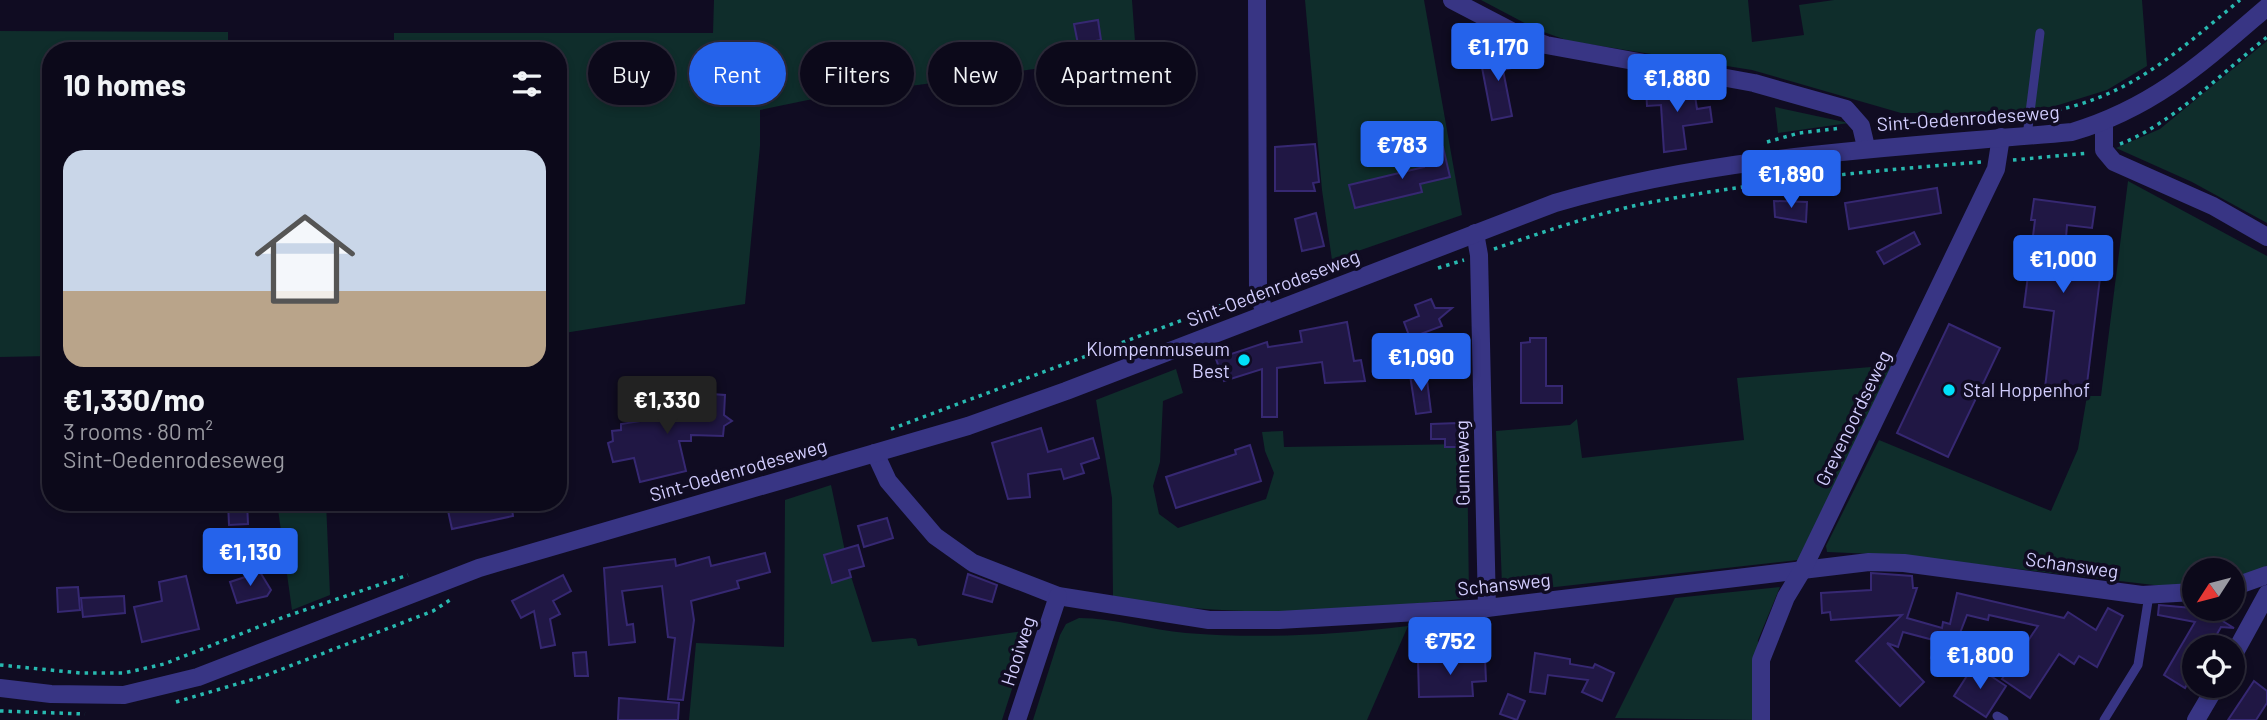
<!DOCTYPE html>
<meta charset="utf-8">
<style>
body{margin:0;font-family:Barlow,sans-serif;background:#151223;color:#f1f3f6;height:100vh;display:flex;flex-direction:column;font-size:26px;white-space:nowrap}
*{box-sizing:border-box;margin:0}
p{font-size:23px;color:#9a9aa2}
.icon{flex:none;width:38px;height:38px;fill:none;stroke:currentColor;stroke-width:2;stroke-linecap:round;stroke-linejoin:round}
.map{position:relative;flex:1;overflow:hidden}
.panel{position:absolute;left:42px;top:42px;width:525px;height:469px;display:flex;flex-direction:column;background:#0c091a;border-radius:28px;box-shadow:0 4px 10px #0003,0 0 0 2px #2c2a39}
.panel>*{flex:none}
.guide{position:absolute;left:588px;top:42px;width:665px;height:63px;display:flex;gap:14px}
.needle{width:46px;rotate:234deg}
.fabs{position:absolute;left:2182px;top:558px;display:grid;gap:14px}
.fabs a{display:grid;place-items:center;width:63px;height:63px;border-radius:50%;background:#0c091a;box-shadow:0 4px 10px #0003,0 0 0 2px #2c2a39;font-size:35px}
.price{position:absolute;translate:-50% -60px;padding:0 16px;border-radius:7px;background:#2563eb;color:#fff;font-size:23px;line-height:46px;filter:drop-shadow(0 2px 4px #0008)}
.price::after{content:'';position:absolute;left:50%;top:42px;width:21px;height:16px;margin-left:-10px;background:inherit;clip-path:polygon(0 0,100% 0,50% 100%)}
.price.selected{background:#222;color:#fff}
ul{padding:0;list-style:none}
li{display:grid;align-content:center;gap:14px;height:371px;padding:0 21px}
li+li{border-top:2px solid #2c2a39}
li span{display:grid;place-items:center;height:217px;border-radius:21px;color:#555}
li>.icon{margin-inline-start:auto}
span .icon{width:126px;height:126px;fill:#fffc;stroke-width:1}
li b{font-size:30px}
h2{display:flex;justify-content:space-between;align-items:center;height:84px;padding:0 21px;font-size:30px}
.tag{padding:0 24px;border-radius:32px;background:#0c091a;box-shadow:0 4px 10px #0003,0 0 0 2px #2c2a39;font-size:24px;line-height:63px}
.tag.selected{background:#2563eb;color:#fff}
.map>svg:first-child{display:block}
</style>
<div class="map">
<svg width="2267" height="720" viewBox="0 0 2267 720">
<rect width="100%" height="100%" fill="#100c22"/>
<g fill="#0f2d2b">
<path d="M714 0H1132L1136 55 808 100 760 110V146L745 304 558 334V51H394V33H713Z"/>
<path d="M1305 0H1424L1462 215 1332 260 1322 190Z"/>
<path d="M1481 0H1748L1752 42 1804 35 1799 5 1834 0H2142L2147 66 2107 90 2052 107 1982 113H1901L1752 70 1569 41 1538 30Z"/>
<path d="M0 31 228 32V51H51V356L0 357Z"/>
<path d="M2267 41V223L2192 182 2116 148 2160 129Z"/>
<path d="M1775 107 1849 123 1778 133Z"/>
<path d="M2128 181 2267 256V566L2233 582V570H2194V588L2188 589 1898 555 1827 552 1826 546 1879 440 2051 511 2078 449 2087 396H2101Z"/>
<path d="M1895 365 1798 560 1520 591H1507L1502 585 1496 431 1570 425 1577 419 1582 458 1744 440 1737 378Z"/>
<path d="M1176 369 1183 393 1163 401 1160 462 1153 486 1159 514 1178 528 1266 499 1274 473 1265 451 1262 432 1283 431 1284 447 1467 444 1469 598C1350 611 1231 621 1113 596L1112 498 1096 400Z"/>
<path d="M831 485 849 570 872 642 912 638 916 639 918 646 1031 630 1002 720H689L696 643 784 647 785 500Z"/>
<path d="M277 502H326L330 595 292 610Z"/>
<path d="M1780 587 1758 640 1756 720 1615 718 1675 598Z"/>
<path d="M1079 618C1115 618 1151 630 1186 633 1260 639 1335 635 1408 626L1367 720H1033L1060 635 1066 624Z"/>
</g>
<g fill="#201744" stroke="#362872" stroke-width="2">
<path d="M1098 20 1101 40 1078 44 1074 24Z"/>
<path d="M1512 50 1516 67 1503 70 1512 116 1492 120 1480 57Z"/>
<path d="M1646 88 1694 89 1697 109 1710 107 1712 122 1683 126 1686 149 1664 152 1661 105 1647 106Z"/>
<path d="M1315 144 1319 182 1313 183 1315 191H1275V147Z"/>
<path d="M1443 147 1450 177 1420 184 1422 192 1355 208 1349 185 1424 167 1420 152Z"/>
<path d="M1937 188 1941 213 1849 229 1845 203Z"/>
<path d="M2034 199 2095 207 2092 228 2067 225 2066 238 2060 237 2056 273 2100 278 2086 392 2045 388 2054 311 2024 307 2035 220H2031Z"/>
<path d="M1774 201 1807 202 1806 222 1775 217Z"/>
<path d="M1316 213 1324 246 1302 251 1295 219Z"/>
<path d="M1914 232 1920 244 1884 264 1877 252Z"/>
<path d="M1431 299 1435 308H1452L1439 319 1442 326 1410 338 1404 322 1419 316 1415 305Z"/>
<path d="M1347 322 1354 361 1361 360 1365 381 1325 383 1322 362 1277 368V417H1262V369L1224 381 1216 359 1267 342 1268 347 1302 342 1300 331Z"/>
<path d="M1949 324 2000 348 1948 457 1897 433Z"/>
<path d="M1530 338H1546V386H1562V403H1521V343L1530 342Z"/>
<path d="M1426 372 1431 412 1416 414 1410 375Z"/>
<path d="M698 393 725 395 724 415 732 421 724 426 723 436 691 435V441H679L686 471 640 482 634 458 613 462 608 443 613 441 612 431 621 430V424L641 421V413L667 408 697 410Z"/>
<path d="M1458 423 1459 447H1445V439H1431V424Z"/>
<path d="M1041 428 1048 452 1093 438 1099 458 1081 464 1084 473 1064 479 1061 469 1028 474 1030 497 1008 499 992 443Z"/>
<path d="M1250 445 1261 481 1176 508 1166 477 1236 454 1235 450Z"/>
<path d="M228 502H247L248 524 229 525Z"/>
<path d="M465 502H511L513 516 452 529 447 506Z"/>
<path d="M887 518 893 538 864 547 858 526Z"/>
<path d="M858 545 864 566 849 570 851 577 832 583 824 555Z"/>
<path d="M765 553 770 572 737 581 739 588 691 601 694 620 683 700 668 699 675 638 668 637 662 586 622 591 627 625 633 624 635 642 609 645 604 568 675 559 676 566 709 557 711 566Z"/>
<path d="M260 572 271 590 267 596 237 603 230 582Z"/>
<path d="M1871 573 1912 576 1913 588H1917L1907 618 1942 628 1943 622 1950 624 1957 593 2064 618 2068 612 2096 630 2108 608 2123 616 2097 667 2079 656 2074 664 2059 654 2030 698 2002 679 2038 626 1989 615 1988 620 1967 615 1948 664 1931 658 1937 641 1903 632 1898 647 1887 643 1924 682 1900 706 1856 661 1902 615 1831 620 1830 612 1822 613 1821 593 1871 590Z"/>
<path d="M968 574 997 585 992 602 963 594Z"/>
<path d="M563 575 571 591 553 601 560 614 550 619 555 645 541 648 534 611 521 618 512 601Z"/>
<path d="M186 576 199 629 142 642 134 607 162 601 159 582Z"/>
<path d="M78 587 80 610 58 612 57 588Z"/>
<path d="M124 596 125 613 83 617 81 598Z"/>
<path d="M2159 605 2203 609 2234 628 2221 627 2209 648H2194V672L2185 688 2164 675 2195 622 2158 615Z"/>
<path d="M586 652 588 676H575L573 653Z"/>
<path d="M1535 653 1570 659V664L1593 668 1595 664 1614 673 1602 701 1582 692 1588 680 1548 675 1545 694 1530 692Z"/>
<path d="M1485 658 1486 681 1472 682 1473 696 1419 697 1418 660Z"/>
<path d="M1974 665 2006 686 1986 717 1954 696Z"/>
<path d="M2254 681 2267 691V703L2256 720H2228Z"/>
<path d="M1508 694 1525 701 1517 720 1500 714Z"/>
<path d="M619 698 679 703 678 720H618Z"/>
</g>
<g fill="none" stroke-linecap="round" stroke-linejoin="round">
<g stroke="#28b9b0" stroke-width="3.5" stroke-dasharray="3.5 5" stroke-linecap="butt">
<path d="M2041 113C2127 100 2176 53 2240 0"/>
<path d="M1877 124 2016 115"/>
<path d="M1767 142 1799 133 1842 128"/>
<path d="M2120 144C2172 124 2223 72 2267 37"/>
<path d="M2013 160 2089 153"/>
<path d="M1494 249C1543 232 1592 215 1642 204 1753 182 1868 171 1981 162"/>
<path d="M1438 268 1464 260"/>
<path d="M1274 286 1340 265"/>
<path d="M891 429 1244 297"/>
<path d="M0 665 80 673H124L164 664 284 617 408 575"/>
<path d="M176 702 264 676 433 611 453 598"/>
<path d="M0 711 85 714"/>
</g>
<g stroke="#383584" stroke-width="9">
<path d="M2027 136 2040 33"/>
<path d="M1997 716 2004 720"/>
<path d="M2104 720 2138 665 2149 595"/>
</g>
<g stroke="#383584" stroke-width="18">
<path d="M1257 0 1258 292 1265 314"/>
<path d="M1452 0 1521 36 1546 45 1754 83 1846 109 1861 126 1866 147"/>
<path d="M2104 122V150L2114 162 2213 206 2267 237"/>
<path d="M1475 233 1479 255 1487 608"/>
<path d="M875 453 888 481 935 536 973 563 1058 596 1209 620H1279L1487 608 1869 562 1904 563 2142 595 2194 592"/>
<path d="M2233 587 2267 575"/>
<path d="M2233 656 2267 594"/>
<path d="M1017 720 1058 596"/>
<path d="M1761 720V660L1786 597 1803 569 1996 169 2001 137"/>
<path d="M2196 720 2216 686"/>
</g>
<path stroke="#383584" stroke-width="18" d="M0 688 51 694 124 695 198 677 479 568 968 426 1066 391 1555 203C1723 154 1898 148 2072 132 2155 107 2203 62 2267 7"/>
</g>
<g fill="#00e0f9" stroke="#100c22" stroke-width="2.5">
<circle cx="1244" cy="360" r="7"/>
<circle cx="1949" cy="390" r="7"/>
</g>
<g text-anchor="middle" stroke-width="7" stroke-linejoin="round" paint-order="stroke">
<g font-size="19" fill="#d3ceff" stroke="#100c22">
<text transform="translate(1968 118) rotate(-4)" y="7">Sint-Oedenrodeseweg</text>
<text transform="translate(1273 288) rotate(-21)" y="7">Sint-Oedenrodeseweg</text>
<text transform="translate(1853 418) rotate(-64)" y="7">Grevenoordseweg</text>
<text transform="translate(1462 463) rotate(-91)" y="7">Gunneweg</text>
<text transform="translate(738 470) rotate(-16)" y="7">Sint-Oedenrodeseweg</text>
<text transform="translate(2072 565) rotate(8)" y="7">Schansweg</text>
<text transform="translate(1504 584) rotate(-6)" y="7">Schansweg</text>
<text transform="translate(1018 651) rotate(-72)" y="7">Hooiweg</text>
</g>
<g font-size="19" fill="#d3ceff" stroke="#100c22" text-anchor="end">
<text x="1230" y="356">Klompenmuseum<tspan x="1230" dy="22">Best</tspan></text>
<text x="1963" y="397" text-anchor="start">Stal Hoppenhof</text>
</g>
</g>
</svg>
<div class="fabs">
<a><svg class="needle" viewBox="-14 -14 28 28"><path d="M0-13l5 13h-10z" fill="#e53935"/><path d="M0 13l5-13h-10z" fill="#9a9aa2"/></svg></a>
<a><svg class="icon" aria-label="locate" viewBox="0 0 24 24"><circle cx="12" cy="12" r="6"/><path d="M12 2v4M12 18v4M2 12h4M18 12h4"/></svg></a>
</div>
<b class="price" style="left:1498px;top:83px">€1,170</b>
<b class="price" style="left:1677px;top:114px">€1,880</b>
<b class="price" style="left:1402px;top:181px">€783</b>
<b class="price" style="left:1791px;top:210px">€1,890</b>
<b class="price" style="left:2063px;top:295px">€1,000</b>
<b class="price" style="left:1421px;top:393px">€1,090</b>
<b class="price selected" style="left:667px;top:436px">€1,330</b>
<b class="price" style="left:250px;top:588px">€1,130</b>
<b class="price" style="left:1450px;top:677px">€752</b>
<b class="price" style="left:1980px;top:691px">€1,800</b>
<div class="guide">
<a class="tag">Buy</a>
<a class="tag selected">Rent</a>
<a class="tag">Filters</a>
<a class="tag">New</a>
<a class="tag">Apartment</a>
</div>
<section class="panel">
<h2>10 homes<svg class="icon" aria-label="filters" viewBox="0 0 24 24"><path d="M4 7h16M4 17h16"/><circle cx="9" cy="7" r="2"/><circle cx="15" cy="17" r="2"/></svg></h2>
<ul>
<li><span style="background:linear-gradient(#c9d6e8 65%,#b9a48a 0)"><svg class="icon" aria-label="home" viewBox="0 0 24 24"><path d="M3 11l9-7 9 7M6 9v11h12V9"/></svg></span><div><b>€1,330/mo</b><p>3 rooms · 80 m²</p><p>Sint-Oedenrodeseweg</p></div></li>
</ul>
</section>
</div>
